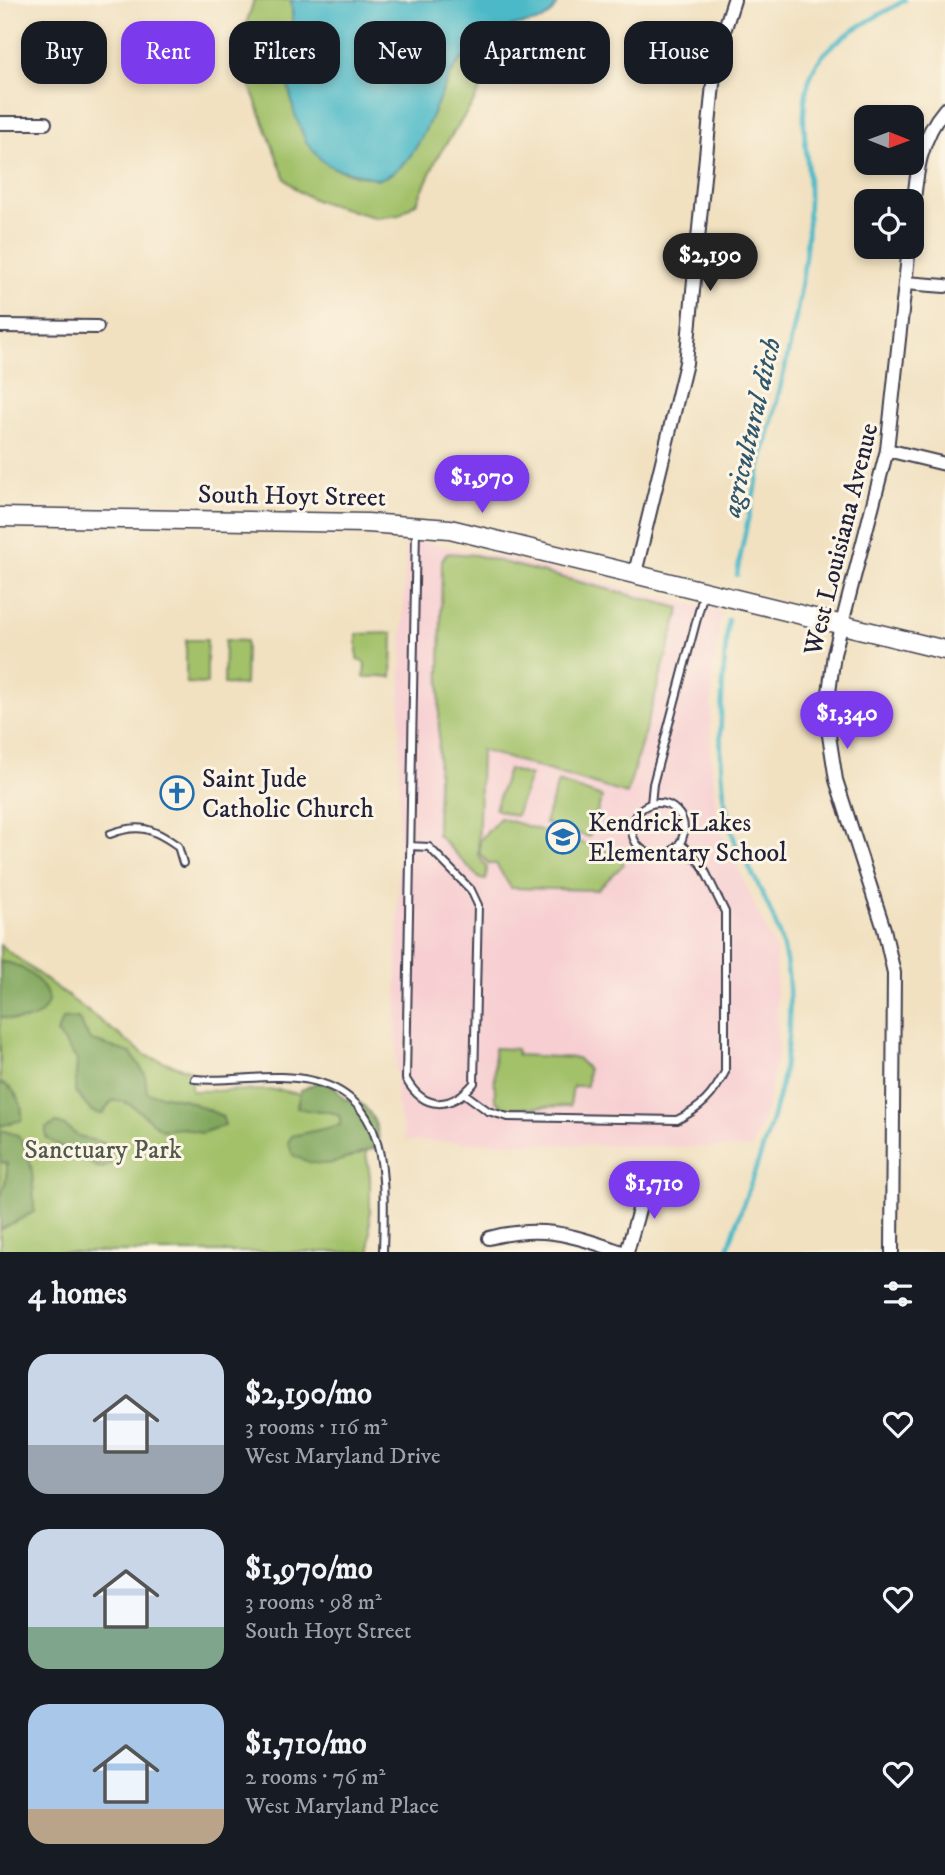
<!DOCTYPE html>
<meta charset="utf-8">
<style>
body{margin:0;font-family:"IM FELL DW Pica",serif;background:#20242c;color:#f1f3f6;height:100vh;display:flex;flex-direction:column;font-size:26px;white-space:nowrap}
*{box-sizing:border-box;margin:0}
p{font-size:23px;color:#9ea1a6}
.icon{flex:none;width:38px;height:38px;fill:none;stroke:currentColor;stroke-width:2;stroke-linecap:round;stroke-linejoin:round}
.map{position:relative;height:1252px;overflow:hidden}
.panel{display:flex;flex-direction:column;background:#171b24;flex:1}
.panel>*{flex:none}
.banner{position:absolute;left:21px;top:21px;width:903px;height:63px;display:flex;gap:14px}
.needle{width:46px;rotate:91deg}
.buttons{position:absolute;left:854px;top:105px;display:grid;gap:14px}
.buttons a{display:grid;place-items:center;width:70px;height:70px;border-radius:14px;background:#171b24;box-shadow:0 4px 10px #0003;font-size:35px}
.price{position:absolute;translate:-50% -60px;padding:0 16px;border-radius:24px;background:#7c3aed;color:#fff;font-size:23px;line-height:46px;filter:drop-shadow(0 2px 4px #0008)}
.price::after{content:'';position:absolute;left:50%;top:42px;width:21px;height:16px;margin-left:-10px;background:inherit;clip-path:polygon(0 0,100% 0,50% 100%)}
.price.active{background:#222;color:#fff}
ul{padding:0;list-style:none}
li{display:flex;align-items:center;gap:21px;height:175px;padding:0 28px}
li span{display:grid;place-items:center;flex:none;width:196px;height:140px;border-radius:21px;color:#555}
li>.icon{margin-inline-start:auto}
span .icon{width:84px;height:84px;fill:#fffc;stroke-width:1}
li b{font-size:30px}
h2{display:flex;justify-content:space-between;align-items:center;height:84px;padding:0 28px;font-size:30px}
.pill{padding:0 24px;border-radius:21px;background:#171b24;box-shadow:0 4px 10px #0003;font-size:24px;line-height:63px}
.pill.active{background:#7c3aed;color:#fff}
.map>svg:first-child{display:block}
</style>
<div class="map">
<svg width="945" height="1252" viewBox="0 0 945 1252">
<rect width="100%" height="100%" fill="#fcf5e5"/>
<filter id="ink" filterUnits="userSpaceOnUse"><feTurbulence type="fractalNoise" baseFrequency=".0143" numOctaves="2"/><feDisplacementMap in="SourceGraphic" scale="14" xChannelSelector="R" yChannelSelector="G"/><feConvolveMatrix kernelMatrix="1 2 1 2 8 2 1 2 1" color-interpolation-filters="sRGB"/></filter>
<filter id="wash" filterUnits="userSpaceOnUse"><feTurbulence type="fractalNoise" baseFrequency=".00686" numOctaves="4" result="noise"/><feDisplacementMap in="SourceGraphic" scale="28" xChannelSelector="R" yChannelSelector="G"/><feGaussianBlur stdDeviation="1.57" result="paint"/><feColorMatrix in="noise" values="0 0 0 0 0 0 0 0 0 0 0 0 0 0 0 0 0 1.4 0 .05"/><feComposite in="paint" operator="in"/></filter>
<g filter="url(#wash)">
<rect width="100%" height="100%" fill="#f1e1c1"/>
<path fill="#f7cfd2" d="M406 540 493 555 722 612 713 669 710 747 718 825 776 951 778 1050 766 1111 752 1148 406 1141 397 1103 396 1084 400 704Z"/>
<g fill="#a2c169" stroke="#627252" stroke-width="2">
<path d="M254 0H291C295 26 288 41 287 65 285 101 305 131 322 161 422 218 417 114 461 60L479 56 499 30 515 24 473 103 438 156 417 202 399 215 377 218 315 200 298 191 285 179 250 86 245 27Z"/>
<path d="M447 553 475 555 680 608 627 794 481 750 478 855 487 868 486 880 480 879 437 834 442 560Z"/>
<path d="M393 633 392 677H364L365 663 357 659V634Z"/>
<path d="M186 640H207V684L186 683Z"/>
<path d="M225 640 246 641 245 685 224 684Z"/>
<path d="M508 769 530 776 516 816 495 809Z"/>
<path d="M558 782 602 797 589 837 545 823Z"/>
<path d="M500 818 619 854 624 864 597 890 511 888 496 864H489L480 854V840Z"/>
<path d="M0 945 147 1056 191 1071V1091L280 1090 324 1099 363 1135 370 1176V1252H0Z"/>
<path d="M494 1048 516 1049 518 1055 577 1058 588 1069 587 1086H573L570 1106 504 1108 495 1100Z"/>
</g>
<g fill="#81a75d" stroke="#52644c" stroke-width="2">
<path d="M0 962C19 961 48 983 48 1002 40 1024 19 1022 0 1017Z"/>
<path d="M78 1018 90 1040 131 1053 145 1074 147 1093 183 1099 222 1116 225 1125 201 1133 182 1128 163 1130C146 1121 133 1098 112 1101L102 1114 91 1111 75 1092 77 1060 57 1033 62 1019Z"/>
<path d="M319 1081 334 1086 343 1098C348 1101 355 1100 360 1103 373 1112 381 1132 378 1147 343 1157 328 1175 293 1155L288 1142 292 1136 340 1125V1117C328 1106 311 1115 297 1107L300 1091Z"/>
<path d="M0 1083C16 1087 23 1104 22 1120L0 1126Z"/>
<path d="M56 1123C69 1125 71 1133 81 1137 91 1141 101 1140 110 1147L111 1163 103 1168 97 1167 51 1141 46 1137V1128Z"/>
<path d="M0 1130 18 1135C35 1159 33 1183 34 1212L0 1230C0 1220 0 1208 0 1199 4 1187 8 1176 7 1163L0 1162Z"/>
</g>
<path fill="#4cb9c7" stroke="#376e81" stroke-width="2" d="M291 0H559C540 44 506 3 484 54L460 60C434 93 424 168 378 179L334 168 322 161 306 142 294 112 287 78 294 30Z"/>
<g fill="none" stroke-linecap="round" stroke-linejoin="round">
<g stroke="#4cb9c7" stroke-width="4.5">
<path d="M737 575C758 448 806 332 809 201 811 158 794 112 813 70 829 38 876 18 905 0"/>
<path d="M727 1252C758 1154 798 1081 788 974 784 936 766 899 748 865 743 857 738 851 735 842 712 773 722 691 728 620"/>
</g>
</g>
</g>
<g filter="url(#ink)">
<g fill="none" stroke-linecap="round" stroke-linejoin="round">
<defs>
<g id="lane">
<circle cx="658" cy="829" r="26"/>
<path d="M651 804 653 784 704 592"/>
<path d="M110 834C139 823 153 828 178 846L183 863"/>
<path d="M410 846 429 847 471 890 478 905 474 1083C451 1110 424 1111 406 1079L416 528"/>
<path d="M195 1079C224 1082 252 1076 281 1077 392 1080 385 1168 383 1252"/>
<path d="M465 1094 488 1111 508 1117 677 1120C701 1108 713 1096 725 1072V912L702 865 680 843"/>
</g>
<g id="street">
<path d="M0 123H45"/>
<path d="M912 219C916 180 918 140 945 109"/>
<path d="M905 283 945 286"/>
<path d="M0 326 97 327"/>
<path d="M887 450 945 464"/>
<path d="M635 573 686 363 713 84 718 50 734 0"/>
<path d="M489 1238C542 1224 571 1235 622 1252"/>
<path d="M627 1252 640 1206 642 1184"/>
<path d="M892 1252 894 973 884 929 836 780 826 716 834 654 887 450 909 247"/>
</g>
<path id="secondary" d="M0 517 367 523 450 529 945 650"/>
</defs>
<use href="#lane" stroke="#413f4f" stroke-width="10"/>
<use href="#street" stroke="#413f4f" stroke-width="16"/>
<use href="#secondary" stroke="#413f4f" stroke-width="21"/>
<use href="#lane" stroke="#fff" stroke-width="6"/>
<use href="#street" stroke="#fff" stroke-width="12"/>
<use href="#secondary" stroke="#fff" stroke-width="18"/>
</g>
</g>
<defs>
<symbol id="church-ring" viewBox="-11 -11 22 22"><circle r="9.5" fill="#fcf5e5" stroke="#1f6fb2" stroke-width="1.5"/><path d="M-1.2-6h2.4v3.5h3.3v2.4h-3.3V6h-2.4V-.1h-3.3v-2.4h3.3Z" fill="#1f6fb2"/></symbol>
<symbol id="school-ring" viewBox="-11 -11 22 22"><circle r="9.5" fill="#fcf5e5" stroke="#1f6fb2" stroke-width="1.5"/><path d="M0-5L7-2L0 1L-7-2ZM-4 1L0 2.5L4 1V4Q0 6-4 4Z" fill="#1f6fb2"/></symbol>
</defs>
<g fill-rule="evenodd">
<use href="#church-ring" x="158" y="774" width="38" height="38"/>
<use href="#school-ring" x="544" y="818" width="38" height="38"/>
</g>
<g text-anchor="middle" stroke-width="6" stroke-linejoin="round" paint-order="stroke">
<g font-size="26" fill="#22223b" stroke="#fcf5e5">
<text transform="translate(292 495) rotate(1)" y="9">South Hoyt Street</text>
<text transform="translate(840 539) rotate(-76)" y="9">West Louisiana Avenue</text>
</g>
<g font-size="26" fill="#22223b" stroke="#fcf5e5" text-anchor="start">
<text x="202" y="787">Saint Jude<tspan x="202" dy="30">Catholic Church</tspan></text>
<text x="588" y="831">Kendrick Lakes<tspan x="588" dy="30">Elementary School</tspan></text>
</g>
<g font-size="26" fill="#4f5a4b" stroke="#fcf5e5">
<text x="103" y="1158">Sanctuary Park</text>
</g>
<g font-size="28" font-style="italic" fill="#31576c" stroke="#fcf5e5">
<text transform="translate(750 427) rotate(-77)" y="10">agricultural ditch</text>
</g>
</g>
</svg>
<div class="buttons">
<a><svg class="needle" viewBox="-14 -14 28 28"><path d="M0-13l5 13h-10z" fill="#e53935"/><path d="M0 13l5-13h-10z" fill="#9ea1a6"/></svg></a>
<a><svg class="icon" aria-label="locate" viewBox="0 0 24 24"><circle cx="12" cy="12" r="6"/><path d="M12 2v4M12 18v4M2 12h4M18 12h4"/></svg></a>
</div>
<b class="price active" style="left:710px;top:293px">$2,190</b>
<b class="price" style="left:482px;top:515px">$1,970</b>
<b class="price" style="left:847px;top:751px">$1,340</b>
<b class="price" style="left:654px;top:1221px">$1,710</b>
<div class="banner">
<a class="pill">Buy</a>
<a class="pill active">Rent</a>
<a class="pill">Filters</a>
<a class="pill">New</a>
<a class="pill">Apartment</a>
<a class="pill">House</a>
</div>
</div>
<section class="panel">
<h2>4 homes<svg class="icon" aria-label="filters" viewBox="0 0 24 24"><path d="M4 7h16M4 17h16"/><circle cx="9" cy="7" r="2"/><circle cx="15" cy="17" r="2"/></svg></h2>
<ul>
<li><span style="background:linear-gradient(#c9d6e8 65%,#9aa5b1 0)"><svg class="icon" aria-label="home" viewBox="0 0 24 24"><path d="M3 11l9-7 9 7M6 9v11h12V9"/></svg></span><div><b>$2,190/mo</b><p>3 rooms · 116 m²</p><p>West Maryland Drive</p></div><svg class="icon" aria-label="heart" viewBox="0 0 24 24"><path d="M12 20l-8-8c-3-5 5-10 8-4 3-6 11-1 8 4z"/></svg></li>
<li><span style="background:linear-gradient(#c9d6e8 70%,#7fa58c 0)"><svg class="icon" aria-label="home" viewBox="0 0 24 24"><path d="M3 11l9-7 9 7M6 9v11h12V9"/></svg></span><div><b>$1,970/mo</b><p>3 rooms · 98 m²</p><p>South Hoyt Street</p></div><svg class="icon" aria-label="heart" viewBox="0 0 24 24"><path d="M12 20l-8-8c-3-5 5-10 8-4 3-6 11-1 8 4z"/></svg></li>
<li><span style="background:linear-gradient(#a9c7e8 75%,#b9a48a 0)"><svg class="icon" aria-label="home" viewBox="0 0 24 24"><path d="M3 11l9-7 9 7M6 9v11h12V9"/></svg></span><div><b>$1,710/mo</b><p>2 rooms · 76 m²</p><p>West Maryland Place</p></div><svg class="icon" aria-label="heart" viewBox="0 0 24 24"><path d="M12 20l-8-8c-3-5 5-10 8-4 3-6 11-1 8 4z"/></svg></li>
</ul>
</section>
